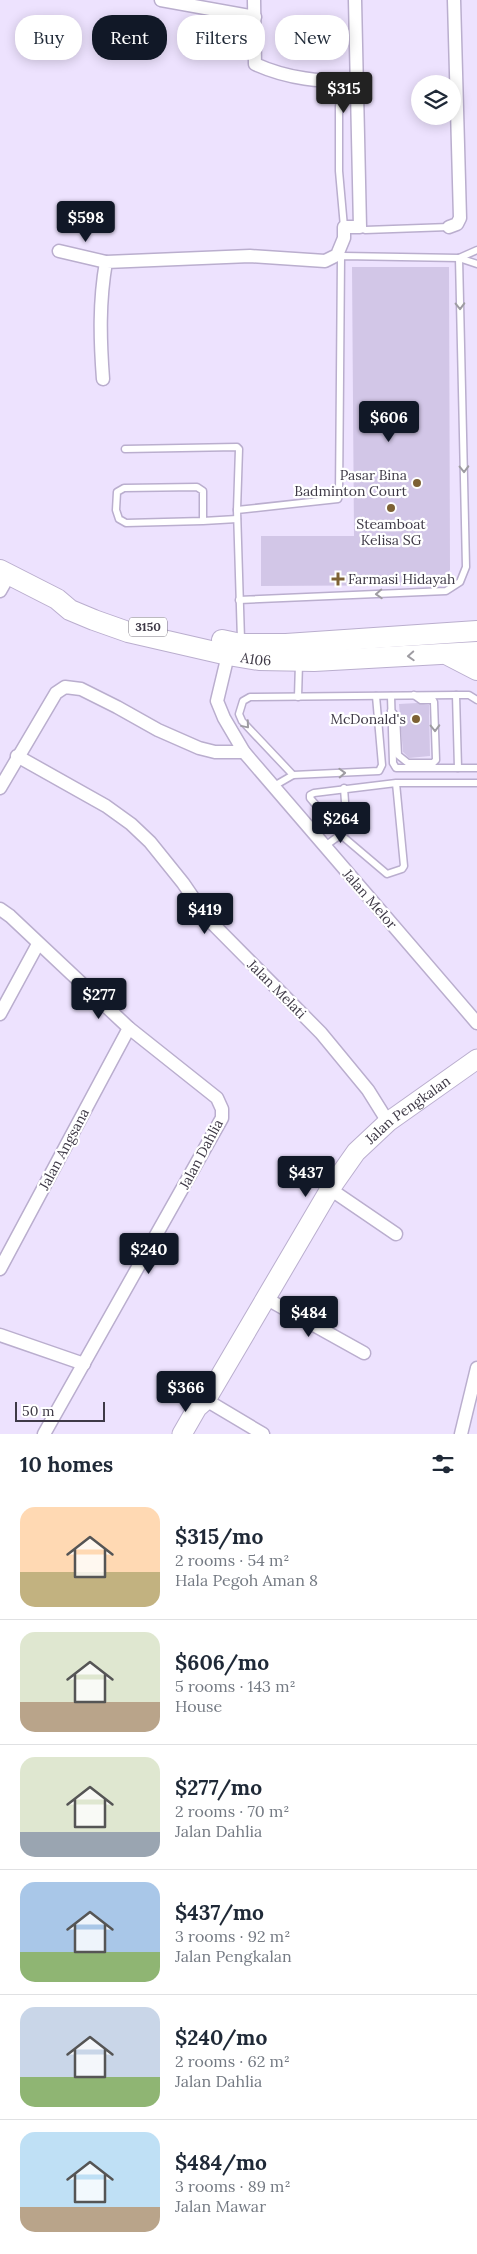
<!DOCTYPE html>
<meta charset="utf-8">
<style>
body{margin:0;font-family:Lora,serif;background:#f6f6f7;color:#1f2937;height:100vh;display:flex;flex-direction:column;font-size:19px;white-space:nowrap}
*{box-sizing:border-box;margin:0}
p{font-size:16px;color:#747a83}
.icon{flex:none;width:28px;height:28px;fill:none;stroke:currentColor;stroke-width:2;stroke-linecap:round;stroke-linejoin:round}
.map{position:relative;height:1434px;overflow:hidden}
.panel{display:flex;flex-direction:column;background:#fff;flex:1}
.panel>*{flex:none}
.top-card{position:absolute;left:15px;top:15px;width:448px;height:45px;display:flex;gap:10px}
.fabs{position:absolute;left:411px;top:75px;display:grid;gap:10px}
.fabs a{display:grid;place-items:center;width:50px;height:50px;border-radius:50%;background:#fff;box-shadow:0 2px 12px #0003;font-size:25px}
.scale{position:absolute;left:15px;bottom:12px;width:90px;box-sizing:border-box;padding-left:5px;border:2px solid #3e3946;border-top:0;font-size:14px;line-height:18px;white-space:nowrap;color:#3e3946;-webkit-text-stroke:4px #fff;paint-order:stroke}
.price{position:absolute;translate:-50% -42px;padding:0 11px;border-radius:5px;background:#111827;color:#fff;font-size:16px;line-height:32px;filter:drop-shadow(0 1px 2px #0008)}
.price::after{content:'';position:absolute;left:50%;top:30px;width:15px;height:11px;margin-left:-8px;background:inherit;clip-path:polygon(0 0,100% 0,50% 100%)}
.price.on{background:#222;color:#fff}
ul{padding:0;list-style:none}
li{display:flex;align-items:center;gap:15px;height:125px;padding:0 20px}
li+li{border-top:1px solid #e0e1e3}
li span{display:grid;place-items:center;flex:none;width:140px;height:100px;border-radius:15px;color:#555}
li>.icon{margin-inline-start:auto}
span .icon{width:60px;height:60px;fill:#fffc;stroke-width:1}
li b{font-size:21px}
h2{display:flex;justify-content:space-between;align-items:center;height:60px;padding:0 20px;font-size:21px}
.pill{padding:0 18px;border-radius:20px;background:#fff;box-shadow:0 2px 12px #0003;font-size:18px;line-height:45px}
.pill.on{background:#111827;color:#fff}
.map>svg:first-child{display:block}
</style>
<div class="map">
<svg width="477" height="1434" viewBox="0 0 477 1434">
<rect width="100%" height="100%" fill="#ede2fe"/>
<g fill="#d2c6e7">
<path d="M352 267H449L450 570 437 585 261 586V536H354Z"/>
<path d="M417 703 429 705 430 756 409 758 403 752 399 704Z"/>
</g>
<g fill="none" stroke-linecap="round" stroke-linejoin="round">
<defs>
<g id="lane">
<path d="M339 106V171L344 227"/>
<path d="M360 227 365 230 449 227"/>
<path d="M459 258 477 250"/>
<path d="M125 449 237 447 239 449 237 510"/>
<path d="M203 521 126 523 119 519 116 510 117 492 124 488 197 487 203 491V521L237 519"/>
<path d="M239 600 446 591 460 582 466 567 459 258"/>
<path d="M241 640 237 510 338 499 339 495 341 257 343 256 459 258 477 264"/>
<path d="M456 695 458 768"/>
<path d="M391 696 393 763 396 768H477"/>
<path d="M298 697 299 663"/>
<path d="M391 711 396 716 398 755 408 763H433L436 760 434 702 433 700H421L414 695"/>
<path d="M293 775 242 721 239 714 243 701 250 697 456 695H469L477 700"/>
<path d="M396 783 404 866 402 869 387 874 341 835 310 798V795L314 793 396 783H477"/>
<path d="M274 786 293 775 379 771 382 765 376 696"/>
<path d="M325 846 347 830 344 788"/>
</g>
<g id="street">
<path d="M161 0 255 17"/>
<path d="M254 0 255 64C288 79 321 82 357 81"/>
<path d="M449 227 457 224 460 218 454 0"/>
<path d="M59 251 106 262"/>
<path d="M103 379C100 339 99 302 106 262L250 256 325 261 337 255 344 238V227H360L355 0"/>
<path d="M0 591 9 575"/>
<path d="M228 655 217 701 224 718 244 752 477 1023"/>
<path d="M17 756 106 806 131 824 150 842 183 883 207 918 321 1033 368 1090 388 1122"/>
<path d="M0 788 56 693 65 687 81 689 117 707 158 730 199 748 215 752H244"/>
<path d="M0 909 10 916 129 1028 217 1098 222 1109V1118L44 1434"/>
<path d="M0 1014 38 944"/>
<path d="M330 1189 396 1234"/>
<path d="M0 1269 129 1028"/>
<path d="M267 1299 364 1353"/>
<path d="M0 1335 84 1364"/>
<path d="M206 1400 263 1434"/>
<path d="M461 1434 477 1368"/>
</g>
<g id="secondary">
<path id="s1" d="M182 1434 197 1408 206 1400 330 1189 356 1152 388 1122 477 1059"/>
</g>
<g id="primary">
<path id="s2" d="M0 570 57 599 70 610 94 620 128 632 228 655 259 660 314 661 477 652"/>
<path d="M222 640 241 644H286L477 631"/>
<path d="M448 655 477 670"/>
</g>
</defs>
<use href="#lane" stroke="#baaece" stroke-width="9"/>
<use href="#street" stroke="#baaece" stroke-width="15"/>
<use href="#secondary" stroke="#baaece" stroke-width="21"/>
<use href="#primary" stroke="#baaece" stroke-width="22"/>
<use href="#lane" stroke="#fff" stroke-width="6"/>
<use href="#street" stroke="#fff" stroke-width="12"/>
<use href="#secondary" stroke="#fff" stroke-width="19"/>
<use href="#primary" stroke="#fff" stroke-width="20"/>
</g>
<defs><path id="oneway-chevron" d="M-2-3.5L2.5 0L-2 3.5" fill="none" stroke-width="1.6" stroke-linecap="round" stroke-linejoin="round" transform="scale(1.25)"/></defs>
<g stroke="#9e9ca2">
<use href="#oneway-chevron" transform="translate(460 306) rotate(89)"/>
<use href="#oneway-chevron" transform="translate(464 469) rotate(89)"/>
<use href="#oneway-chevron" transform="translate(379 594) rotate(177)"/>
<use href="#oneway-chevron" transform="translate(411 656) rotate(177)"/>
<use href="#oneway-chevron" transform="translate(246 725) rotate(50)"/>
<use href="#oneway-chevron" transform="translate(435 728) rotate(89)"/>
<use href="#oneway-chevron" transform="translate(342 773) rotate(-2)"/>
</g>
<g fill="#7d6134" stroke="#fff" stroke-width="2">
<circle cx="417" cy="483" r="5"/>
<circle cx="391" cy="508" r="5"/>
<path d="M335.5 571.5h5v5h5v5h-5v5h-5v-5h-5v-5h5z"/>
<circle cx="416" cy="719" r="5"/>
</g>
<g text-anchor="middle" stroke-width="4.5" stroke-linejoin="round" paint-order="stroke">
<rect fill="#fff" stroke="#78747e" stroke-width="1" x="129" y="617.5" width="38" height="19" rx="4"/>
<g font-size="12" font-weight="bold" fill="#3e3946">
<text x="148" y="631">3150</text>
</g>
<g font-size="14" fill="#3e3946" stroke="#fff" text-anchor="end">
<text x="407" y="480">Pasar Bina<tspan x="407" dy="16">Badminton Court</tspan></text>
<text x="391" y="529" text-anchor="middle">Steamboat<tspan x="391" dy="16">Kelisa SG</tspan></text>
<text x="348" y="584" text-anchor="start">Farmasi Hidayah</text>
<text x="406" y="724">McDonald's</text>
</g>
<g font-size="14" fill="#3e3946" stroke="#fff">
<text dy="5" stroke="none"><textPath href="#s2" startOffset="274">A106</textPath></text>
<text transform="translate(370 899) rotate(49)" y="5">Jalan Melor</text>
<text transform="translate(277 989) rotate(45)" y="5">Jalan Melati</text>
<text dy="5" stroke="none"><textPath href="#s1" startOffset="399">Jalan Pengkalan</textPath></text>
<text transform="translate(64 1149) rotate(-62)" y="5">Jalan Angsana</text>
<text transform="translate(201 1154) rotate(-62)" y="5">Jalan Dahlia</text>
</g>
</g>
</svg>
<div class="fabs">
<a><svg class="icon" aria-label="layers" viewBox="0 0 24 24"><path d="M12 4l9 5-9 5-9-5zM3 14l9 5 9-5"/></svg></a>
</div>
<div class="scale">50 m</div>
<b class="price on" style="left:344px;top:114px">$315</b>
<b class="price" style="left:86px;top:243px">$598</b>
<b class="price" style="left:389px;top:443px">$606</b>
<b class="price" style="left:341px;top:844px">$264</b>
<b class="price" style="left:205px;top:935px">$419</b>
<b class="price" style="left:99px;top:1020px">$277</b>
<b class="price" style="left:306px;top:1198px">$437</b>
<b class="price" style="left:149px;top:1275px">$240</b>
<b class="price" style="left:309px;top:1338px">$484</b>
<b class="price" style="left:186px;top:1413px">$366</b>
<div class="top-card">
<a class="pill">Buy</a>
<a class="pill on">Rent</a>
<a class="pill">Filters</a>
<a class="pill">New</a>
</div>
</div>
<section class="panel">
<h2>10 homes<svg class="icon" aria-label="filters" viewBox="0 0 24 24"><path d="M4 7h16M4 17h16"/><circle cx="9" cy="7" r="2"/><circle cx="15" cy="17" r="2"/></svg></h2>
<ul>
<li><span style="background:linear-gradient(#ffd9b3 65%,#c2b280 0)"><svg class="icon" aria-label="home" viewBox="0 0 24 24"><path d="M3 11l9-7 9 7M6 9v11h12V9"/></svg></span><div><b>$315/mo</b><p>2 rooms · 54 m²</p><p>Hala Pegoh Aman 8</p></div></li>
<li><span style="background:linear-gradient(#dfe7d0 70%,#b9a48a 0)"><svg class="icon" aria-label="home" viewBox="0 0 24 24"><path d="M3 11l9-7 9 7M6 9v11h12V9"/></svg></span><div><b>$606/mo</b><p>5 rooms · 143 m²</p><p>House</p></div></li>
<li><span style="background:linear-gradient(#dfe7d0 75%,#9aa5b1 0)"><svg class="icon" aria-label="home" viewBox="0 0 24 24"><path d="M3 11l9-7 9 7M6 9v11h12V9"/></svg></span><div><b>$277/mo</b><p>2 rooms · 70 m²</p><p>Jalan Dahlia</p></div></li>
<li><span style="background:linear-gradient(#a9c7e8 70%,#8fb573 0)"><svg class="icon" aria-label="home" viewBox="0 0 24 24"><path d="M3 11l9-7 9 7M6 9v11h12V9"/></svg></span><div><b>$437/mo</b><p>3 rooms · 92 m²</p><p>Jalan Pengkalan</p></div></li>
<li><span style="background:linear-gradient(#c9d6e8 70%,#8fb573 0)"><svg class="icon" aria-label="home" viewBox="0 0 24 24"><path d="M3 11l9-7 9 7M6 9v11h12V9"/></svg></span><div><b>$240/mo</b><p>2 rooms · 62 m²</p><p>Jalan Dahlia</p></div></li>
<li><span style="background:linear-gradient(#bfe0f5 75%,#b9a48a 0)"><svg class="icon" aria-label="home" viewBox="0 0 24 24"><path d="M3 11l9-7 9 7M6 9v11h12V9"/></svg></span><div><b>$484/mo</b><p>3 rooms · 89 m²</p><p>Jalan Mawar</p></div></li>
</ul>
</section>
